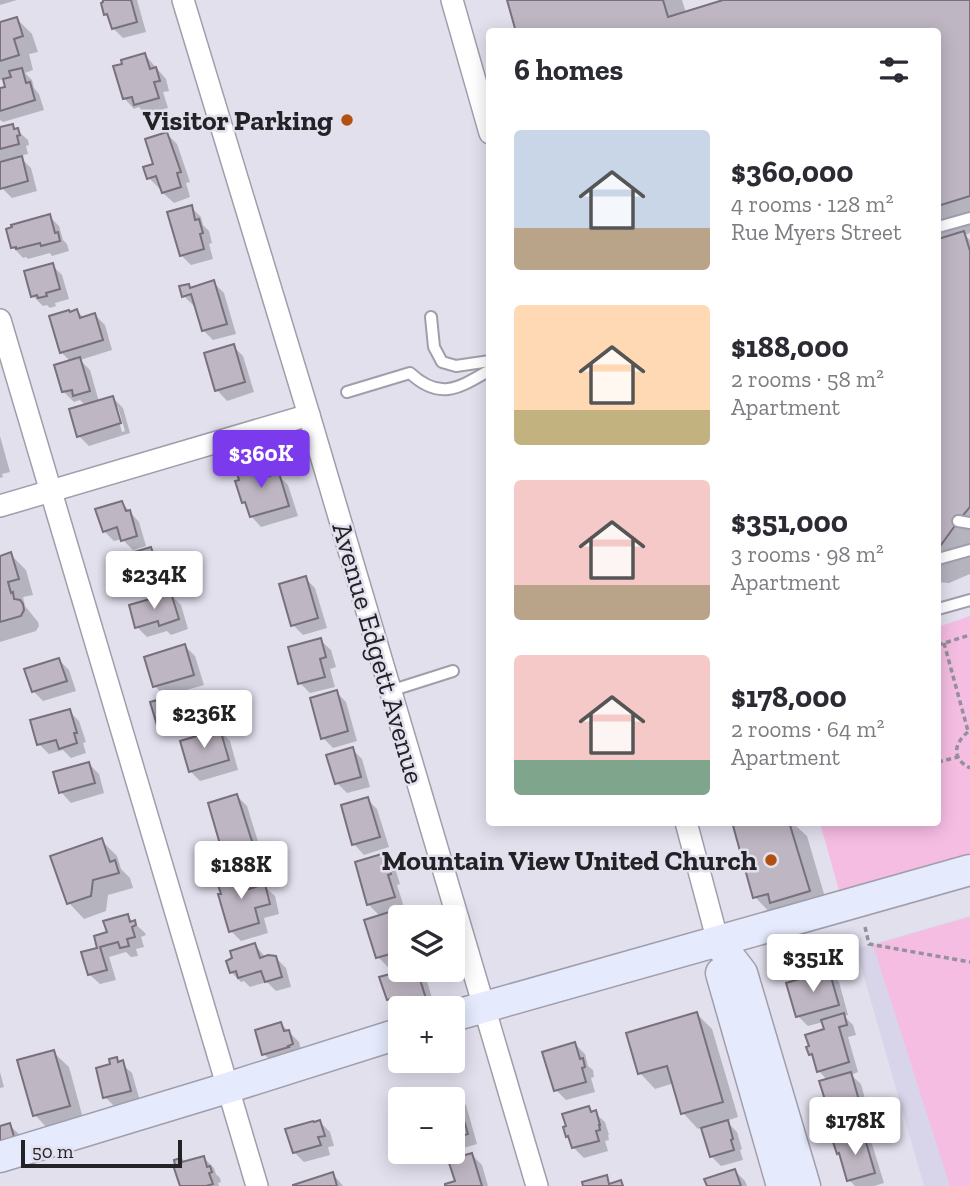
<!DOCTYPE html>
<meta charset="utf-8">
<style>
body{margin:0;font-family:"Zilla Slab",serif;background:#f7f7f7;color:#2b2b33;height:100vh;display:flex;flex-direction:column;font-size:26px;white-space:nowrap}
*{box-sizing:border-box;margin:0}
p{font-size:23px;color:#7c7c81}
.icon{flex:none;width:38px;height:38px;fill:none;stroke:currentColor;stroke-width:2;stroke-linecap:round;stroke-linejoin:round}
.map{position:relative;flex:1;overflow:hidden}
.details{position:absolute;left:486px;top:28px;width:455px;height:798px;display:flex;flex-direction:column;background:#fff;border-radius:7px;box-shadow:0 4px 18px #0003}
.details>*{flex:none}
.fabs{position:absolute;left:388px;top:905px;display:grid;gap:14px}
.fabs a{display:grid;place-items:center;width:77px;height:77px;border-radius:7px;background:#fff;box-shadow:0 4px 18px #0003;font-size:35px}
.scale{position:absolute;left:21px;bottom:18px;width:161px;box-sizing:border-box;padding-left:7px;border:4px solid #232227;border-top:0;font-size:19px;line-height:24px;white-space:nowrap;color:#232227;-webkit-text-stroke:5px #e3e0ee;paint-order:stroke}
.price{position:absolute;translate:-50% -60px;padding:0 16px;border-radius:7px;background:#fff;color:#222;font-size:23px;line-height:46px;filter:drop-shadow(0 2px 4px #0008)}
.price::after{content:'';position:absolute;left:50%;top:42px;width:21px;height:16px;margin-left:-10px;background:inherit;clip-path:polygon(0 0,100% 0,50% 100%)}
.price.active{background:#7c3aed;color:#fff}
ul{padding:0;list-style:none}
li{display:flex;align-items:center;gap:21px;height:175px;padding:0 28px}
li span{display:grid;place-items:center;flex:none;width:196px;height:140px;border-radius:7px;color:#555}
li>.icon{margin-inline-start:auto}
span .icon{width:84px;height:84px;fill:#fffc;stroke-width:1}
li b{font-size:30px}
h2{display:flex;justify-content:space-between;align-items:center;height:84px;padding:0 28px;font-size:30px}
.map>svg:first-child{display:block}
</style>
<div class="map">
<svg width="970" height="1186" viewBox="0 0 970 1186">
<rect width="100%" height="100%" fill="#e3e0ee"/>
<path fill="#d8d4e9" d="M970 916V1186H924L856 949Z"/>
<g fill="#f6bde3">
<path d="M970 616V858L840 894 820 823 938 822V627Z"/>
<path d="M970 917V1186H950L873 945Z"/>
</g>
<g fill="#0003" fill-rule="evenodd">
<path d="M0 0H17L0 5Z"/>
<path d="M105 0H137L146 32 123 38 113 28 110 18 106 14Z"/>
<path d="M509 0H682L686 13 725 0H970V233L965 235 970 240V574L949 583 938 582V32H518Z"/>
<path d="M17 19 32 34 38 52 29 54 33 70 25 73 32 80 34 88 39 94 44 110 3 122 0 120V90L7 88 5 79 0 80V24Z"/>
<path d="M145 55 166 79 169 91 163 92 168 108 145 114 139 107 134 109 124 98Z"/>
<path d="M12 126 28 140 29 145 26 146 28 154 19 156 31 168 37 191 12 198 2 188 0 182V129Z"/>
<path d="M167 134 177 144 190 182 186 183 190 197 174 203 163 193 162 187 159 188 149 178Z"/>
<path d="M191 207 201 217 203 225 209 231 212 243 209 244 213 259 191 265 181 255Z"/>
<path d="M49 216 59 226 63 240 67 244 69 251 52 256 50 253 28 259 26 257 23 258 13 247Z"/>
<path d="M52 265 62 275 69 299 55 303 56 306 50 308 47 305 43 306 33 296Z"/>
<path d="M213 282 224 293 236 334 213 340 203 330 196 305 194 306 184 296 188 286 192 289Z"/>
<path d="M77 311 84 318 95 315 105 325 112 350 80 360 90 370 99 402 113 398 123 408 130 433 89 446 79 436 86 406 80 400 74 402 64 392 71 362 61 352 70 313ZM115 407H118L125 431 122 432Z"/>
<path d="M233 346 243 356 254 392 227 401 217 390 206 354Z"/>
<path d="M0 436 10 472 2 474 3 477 0 478Z"/>
<path d="M264 463 275 476 278 475 288 485 298 516 261 527 251 516 248 507 244 503 238 482Z"/>
<path d="M122 503 139 522 146 546 133 550 122 539 114 541 104 531Z"/>
<path d="M150 549 161 559 167 579 135 589 130 585H128L118 575Z"/>
<path d="M10 554 26 570 33 595 23 597 25 606 38 622 39 626 36 631 0 642V558Z"/>
<path d="M305 578 315 588 327 628 303 635 293 625Z"/>
<path d="M171 595 181 605 188 629 171 635 167 631 147 637 137 627Z"/>
<path d="M320 640 331 650 336 667 330 669 335 687 310 693 300 683Z"/>
<path d="M185 646 195 656 204 685 176 693 196 712 199 723 194 724 195 727 168 735 158 724 167 699 155 686Z"/>
<path d="M59 660 69 670 76 691 43 701 33 691Z"/>
<path d="M336 692 346 702 357 741 333 748 323 738Z"/>
<path d="M69 711 79 721 86 742 83 743 86 753 71 758 63 750 49 754 39 744Z"/>
<path d="M220 731 230 741 238 770 200 781 190 771Z"/>
<path d="M352 749 362 759 370 787 347 793 337 783Z"/>
<path d="M89 764 99 774 104 793 71 803 61 792Z"/>
<path d="M237 796 247 806 265 864 245 870 222 843Z"/>
<path d="M367 799 377 809 389 847 364 855 354 844Z"/>
<path d="M733 822H795L796 826 807 836 829 911 775 918 755 897Z"/>
<path d="M102 841 117 856 121 869 130 878 133 888 108 895 106 911 84 919 69 903Z"/>
<path d="M384 855 394 865 400 884 397 885 404 907 400 909 408 917H401V963L388 967 378 957 381 917 369 905 357 863Z"/>
<path d="M244 873 254 883 255 889 264 886 275 896 279 914 264 918 268 933 241 941 231 931Z"/>
<path d="M127 916 145 933 146 935 141 937 144 947 136 949 138 956 131 957 126 952 109 957 116 980 100 984 89 974 99 949 96 937 109 933Z"/>
<path d="M255 945 266 958 275 957 286 968 291 987 276 991 267 982 250 987 244 981 241 982 231 972Z"/>
<path d="M411 970H417L426 978 435 1008H401L399 1010 388 999 382 979Z"/>
<path d="M829 972 839 982 848 1015 844 1016 853 1025 856 1035 848 1037 858 1072 851 1075 861 1084 873 1128 855 1133 845 1123 843 1114 838 1115 828 1105V1081L819 1071 815 1060 810 1054 826 1030 823 1022 808 1026 798 1016Z"/>
<path d="M697 1014 712 1029 738 1117 726 1121 737 1132 742 1149 740 1150 743 1160 721 1166 711 1156 703 1127 698 1129 683 1113 674 1083 655 1089 640 1073Z"/>
<path d="M281 1024 299 1042 302 1054 274 1064 264 1054Z"/>
<path d="M575 1044 585 1054 588 1066 593 1070 594 1077 591 1078 595 1092 566 1100 556 1090Z"/>
<path d="M53 1052 69 1067 84 1122 50 1131 35 1115Z"/>
<path d="M116 1059 132 1073 140 1101 115 1107 105 1097 112 1065Z"/>
<path d="M0 1072 4 1087 0 1088Z"/>
<path d="M455 1095 466 1105 477 1144 453 1151V1099H442Z"/>
<path d="M589 1108 605 1122 609 1135H608L609 1140 605 1141 608 1151 584 1158 574 1148 571 1139Z"/>
<path d="M320 1122 330 1132 334 1146 328 1147 330 1155 304 1162 294 1152Z"/>
<path d="M9 1125 20 1135 24 1150 0 1128Z"/>
<path d="M862 1134 872 1144 884 1183 874 1186H855L849 1180 842 1156 839 1153Z"/>
<path d="M472 1155 482 1165 488 1186H447L457 1182Z"/>
<path d="M204 1158 214 1168 216 1174 220 1178 221 1182 218 1183 219 1186H182L183 1163Z"/>
<path d="M735 1171 745 1181 747 1186H709Z"/>
<path d="M333 1174 343 1186H295Z"/>
</g>
<g fill="#beb6c2" stroke="#78707b" stroke-width="2">
<path d="M103 0H131L137 22 112 29 107 14 104 15 101 3 103 2Z"/>
<path d="M507 0H663L668 17 723 0H970V196L938 206V32H516Z"/>
<path d="M17 17 23 36 14 39 19 55 0 61V22Z"/>
<path d="M145 53 150 69 156 67 160 81 154 82 159 98 134 105 132 97 123 99 113 66 122 64 121 60Z"/>
<path d="M22 68 26 83 30 82 35 100 0 111V88L5 87 3 79 11 77 9 71Z"/>
<path d="M13 124 14 129 18 128 20 135 17 136 19 144 0 149V127Z"/>
<path d="M167 132 181 172 177 173 181 187 162 193 156 176 147 179 143 167 153 164 145 139Z"/>
<path d="M22 156 28 181 0 189V162Z"/>
<path d="M192 205 195 220 199 219 203 233 200 234 204 249 180 256 167 212Z"/>
<path d="M50 214 55 233 58 232 60 241 41 246 40 243 16 249V247L11 248 6 229 12 227 11 225Z"/>
<path d="M964 231 970 251V507L959 520 941 545 938 547V239Z"/>
<path d="M53 263 60 289 46 293 47 296 38 298 37 295 31 297 24 271Z"/>
<path d="M214 280 227 324 202 331 191 294 182 297 179 286 189 284 190 288Z"/>
<path d="M77 309 80 318 95 313 103 340 60 353 49 316 69 310 70 312Z"/>
<path d="M234 344 245 382 215 391 204 353Z"/>
<path d="M80 357 90 391 73 396 72 390 62 392 54 365Z"/>
<path d="M113 396 121 423 77 437 69 409Z"/>
<path d="M265 461 269 476 279 473 289 506 250 517 245 502 242 503 235 481 239 480 236 470Z"/>
<path d="M122 501 126 511 130 510 137 536 121 541 117 527 103 532 95 509Z"/>
<path d="M151 547 158 569 123 580 122 574 117 576 114 566 119 564 117 557Z"/>
<path d="M11 552 19 579 8 582 11 593 13 592 14 599 20 600 23 604 24 610 21 616 0 622V556Z"/>
<path d="M306 576 318 618 291 626 279 584Z"/>
<path d="M171 593 179 619 159 626 158 621 135 628 129 605Z"/>
<path d="M321 638 326 657 320 659 325 677 298 684 288 647Z"/>
<path d="M185 644 194 675 153 687 144 657Z"/>
<path d="M59 658 67 681 32 692 24 669Z"/>
<path d="M337 690 348 731 321 739 310 698Z"/>
<path d="M179 694 181 701 186 700 190 713 185 714 186 717 157 725 150 702Z"/>
<path d="M70 709 77 733H74L77 743 59 749 56 740 37 745 30 720Z"/>
<path d="M220 729 229 760 189 772 180 741Z"/>
<path d="M353 747 361 777 335 784 326 755Z"/>
<path d="M89 762 95 783 59 793 53 772Z"/>
<path d="M237 794 256 854 233 861 228 842 220 844 208 803Z"/>
<path d="M368 797 380 837 352 845 341 805Z"/>
<path d="M732 822H789L810 891 770 903 768 894 753 898Z"/>
<path d="M102 838 110 862 115 860 119 873 93 880 91 896 67 904 50 856Z"/>
<path d="M385 853 391 874 388 875 395 897 367 905 355 862Z"/>
<path d="M244 871 249 889 265 884 270 904 255 908 259 923 229 932 218 894H221L216 879Z"/>
<path d="M402 908 405 917H401V931H399L401 938V951L376 958 364 920Z"/>
<path d="M128 914 130 922 135 920 136 925 132 927 135 937 127 939 129 946 120 948 118 942 100 947 107 970 88 975 81 952 97 948 94 936 107 932 103 921Z"/>
<path d="M255 943 260 958 268 955 276 956 282 977 265 982 261 971 238 978 236 971 230 973 226 961 232 958 230 951Z"/>
<path d="M405 970H417L428 1005 420 1008H401V1014L399 1015 394 998 387 1000 379 977Z"/>
<path d="M829 970 839 1005 796 1017 786 983Z"/>
<path d="M697 1012 723 1102 681 1114 667 1066 638 1074 626 1033Z"/>
<path d="M844 1013 847 1025 839 1027 849 1062 817 1072 812 1054 809 1055 806 1047 809 1046 805 1035 824 1029 821 1020Z"/>
<path d="M281 1022 284 1031 289 1030 293 1044 288 1046 289 1047 262 1055 255 1030Z"/>
<path d="M575 1042 580 1059 583 1058 585 1067 582 1068 586 1082 554 1091 542 1052Z"/>
<path d="M54 1050 70 1106 33 1116 17 1060Z"/>
<path d="M117 1057 118 1062 123 1060 131 1091 103 1098 96 1068 110 1064 109 1059Z"/>
<path d="M851 1072 864 1118 844 1123 838 1103 827 1106 819 1081Z"/>
<path d="M456 1093 468 1134 453 1138V1099H436Z"/>
<path d="M589 1106 591 1112 596 1110 600 1125H599L600 1130 596 1131 599 1141 572 1148 568 1136 566 1137 563 1127 566 1126 562 1114Z"/>
<path d="M320 1120 325 1136 318 1137 321 1145 293 1153 285 1129 313 1121 314 1122Z"/>
<path d="M728 1120 733 1139 731 1140 734 1150 710 1157 701 1128Z"/>
<path d="M10 1123 15 1140 0 1149V1126Z"/>
<path d="M863 1132 875 1173 847 1181 839 1153 837 1154 833 1142Z"/>
<path d="M472 1153 482 1186H445V1184L455 1181 448 1160Z"/>
<path d="M204 1156 207 1167 210 1166 212 1172 209 1173 213 1184 206 1186H180L173 1165H175L174 1160 181 1158 182 1162Z"/>
<path d="M735 1169 741 1186H707L704 1179Z"/>
<path d="M333 1172 337 1186H293V1185Z"/>
<path d="M607 1175 609 1184 621 1180 623 1186H583L582 1182Z"/>
</g>
<g fill="none" stroke-linecap="round" stroke-linejoin="round">
<defs>
<g id="lane">
<path d="M938 227 970 218"/>
<path d="M431 317 434 347 442 362 456 366 490 361"/>
<path d="M347 392 410 373C440 401 459 388 490 370"/>
<path d="M958 521 970 523"/>
<path d="M938 559 970 550"/>
<path d="M938 609 970 600"/>
<path d="M390 691 453 671"/>
</g>
<g id="street">
<path d="M183 0 309 415 537 1186"/>
<path d="M452 0 490 133"/>
<path d="M0 320 257 1186"/>
<path d="M0 506 309 415"/>
<path d="M686 822 718 942"/>
</g>
<g id="secondary">
<path d="M718 942 742 973 805 1186"/>
<path d="M721 973 782 1186"/>
<path d="M453 1016 970 870"/>
<path d="M0 1157 227 1088 401 1033"/>
</g>
</defs>
<use href="#lane" stroke="#a09eab" stroke-width="14"/>
<use href="#street" stroke="#a09eab" stroke-width="24"/>
<use href="#secondary" stroke="#a09eab" stroke-width="33"/>
<g stroke="#93919b" stroke-width="3.5" stroke-dasharray="5 3.5" stroke-linecap="butt">
<path d="M944 643 968 731"/>
<path d="M938 645 970 635"/>
<path d="M968 732C953 744 952 759 970 768"/>
<path d="M938 762 958 757"/>
<path d="M865 927 869 944 970 962"/>
</g>
<use href="#lane" stroke="#fff" stroke-width="10"/>
<use href="#street" stroke="#fff" stroke-width="21"/>
<use href="#secondary" stroke="#e5eafc" stroke-width="30"/>
</g>
<g fill="#b15010" stroke="#e3e0ee" stroke-width="2.5">
<circle cx="347" cy="120" r="7"/>
<circle cx="771" cy="860" r="7"/>
</g>
<g text-anchor="middle" stroke-width="5" stroke-linejoin="round" paint-order="stroke">
<g font-size="28" font-weight="bold" fill="#232227" stroke="#e3e0ee" text-anchor="end">
<text x="333" y="130">Visitor Parking</text>
<text x="757" y="870">Mountain View United Church</text>
</g>
<g font-size="28" fill="#232227" stroke="#e3e0ee">
<text transform="translate(379 653) rotate(74)" y="10">Avenue Edgett Avenue</text>
</g>
</g>
</svg>
<div class="fabs">
<a><svg class="icon" aria-label="layers" viewBox="0 0 24 24"><path d="M12 4l9 5-9 5-9-5zM3 14l9 5 9-5"/></svg></a>
<a>+</a>
<a>−</a>
</div>
<div class="scale">50 m</div>
<b class="price active" style="left:261px;top:490px">$360K</b>
<b class="price" style="left:154px;top:611px">$234K</b>
<b class="price" style="left:204px;top:750px">$236K</b>
<b class="price" style="left:241px;top:901px">$188K</b>
<b class="price" style="left:813px;top:994px">$351K</b>
<b class="price" style="left:855px;top:1157px">$178K</b>
<section class="details">
<h2>6 homes<svg class="icon" aria-label="filters" viewBox="0 0 24 24"><path d="M4 7h16M4 17h16"/><circle cx="9" cy="7" r="2"/><circle cx="15" cy="17" r="2"/></svg></h2>
<ul>
<li><span style="background:linear-gradient(#c9d6e8 70%,#b9a48a 0)"><svg class="icon" aria-label="home" viewBox="0 0 24 24"><path d="M3 11l9-7 9 7M6 9v11h12V9"/></svg></span><div><b>$360,000</b><p>4 rooms · 128 m²</p><p>Rue Myers Street</p></div></li>
<li><span style="background:linear-gradient(#ffd9b3 75%,#c2b280 0)"><svg class="icon" aria-label="home" viewBox="0 0 24 24"><path d="M3 11l9-7 9 7M6 9v11h12V9"/></svg></span><div><b>$188,000</b><p>2 rooms · 58 m²</p><p>Apartment</p></div></li>
<li><span style="background:linear-gradient(#f6c9c9 75%,#b9a48a 0)"><svg class="icon" aria-label="home" viewBox="0 0 24 24"><path d="M3 11l9-7 9 7M6 9v11h12V9"/></svg></span><div><b>$351,000</b><p>3 rooms · 98 m²</p><p>Apartment</p></div></li>
<li><span style="background:linear-gradient(#f6c9c9 75%,#7fa58c 0)"><svg class="icon" aria-label="home" viewBox="0 0 24 24"><path d="M3 11l9-7 9 7M6 9v11h12V9"/></svg></span><div><b>$178,000</b><p>2 rooms · 64 m²</p><p>Apartment</p></div></li>
</ul>
</section>
</div>
